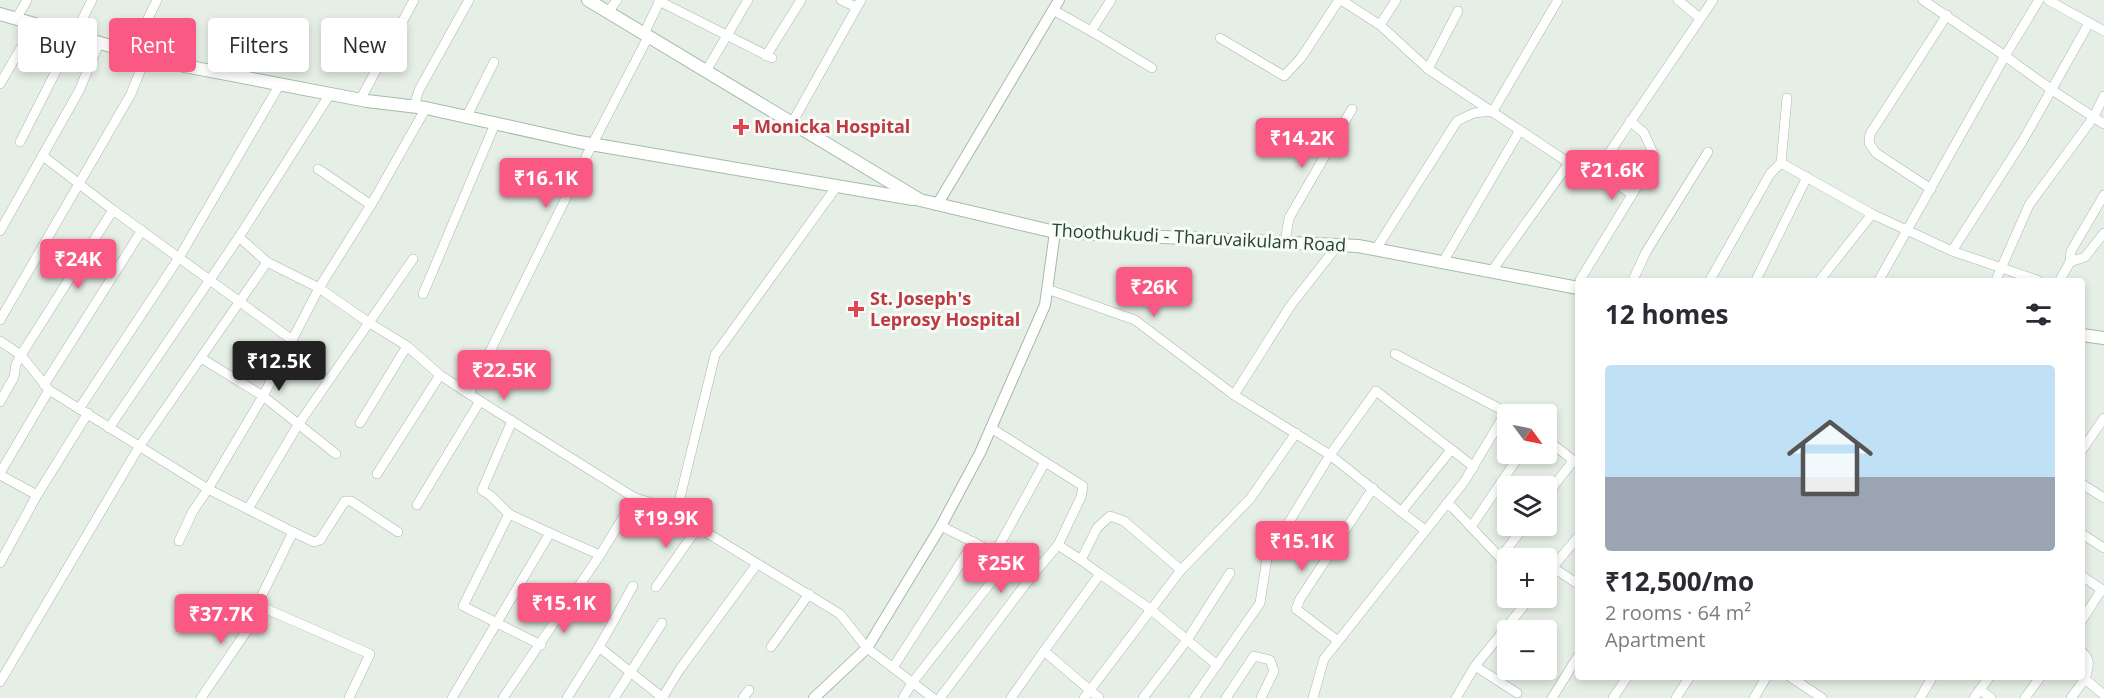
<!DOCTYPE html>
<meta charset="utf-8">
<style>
body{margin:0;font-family:"Open Sans",sans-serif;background:#f7f7f7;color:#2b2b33;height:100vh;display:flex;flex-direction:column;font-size:22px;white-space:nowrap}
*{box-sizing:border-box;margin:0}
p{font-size:20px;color:#7c7c81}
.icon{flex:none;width:33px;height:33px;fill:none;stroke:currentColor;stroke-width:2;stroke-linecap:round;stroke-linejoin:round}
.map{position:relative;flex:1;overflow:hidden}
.drawer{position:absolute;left:1575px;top:278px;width:510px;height:402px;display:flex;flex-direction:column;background:#fff;border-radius:6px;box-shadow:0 3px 9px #0003}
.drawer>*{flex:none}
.hud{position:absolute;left:18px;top:18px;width:570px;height:54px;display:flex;gap:12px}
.needle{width:39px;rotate:123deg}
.controls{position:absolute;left:1497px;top:404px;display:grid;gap:12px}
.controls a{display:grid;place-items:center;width:60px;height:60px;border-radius:6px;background:#fff;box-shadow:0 3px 9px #0003;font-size:30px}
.price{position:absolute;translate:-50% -51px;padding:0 14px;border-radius:6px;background:#fa5983;color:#fff;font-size:20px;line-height:39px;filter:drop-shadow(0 2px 3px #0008)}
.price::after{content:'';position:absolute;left:50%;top:36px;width:18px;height:14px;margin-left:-9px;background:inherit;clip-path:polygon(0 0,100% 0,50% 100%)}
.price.selected{background:#222;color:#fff}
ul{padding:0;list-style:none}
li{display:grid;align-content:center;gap:12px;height:318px;padding:0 30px}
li+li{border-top:2px solid #e1e1e2}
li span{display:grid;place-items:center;height:186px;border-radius:6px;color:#555}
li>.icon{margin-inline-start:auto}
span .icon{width:108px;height:108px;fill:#fffc;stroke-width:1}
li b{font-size:26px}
h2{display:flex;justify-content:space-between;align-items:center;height:72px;padding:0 30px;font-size:26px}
.pill{padding:0 21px;border-radius:6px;background:#fff;box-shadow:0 3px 9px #0003;font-size:21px;line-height:54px}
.pill.selected{background:#fa5983;color:#fff}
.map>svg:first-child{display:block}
</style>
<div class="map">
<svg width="2104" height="698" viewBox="0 0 2104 698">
<rect width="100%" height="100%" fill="#e6efe6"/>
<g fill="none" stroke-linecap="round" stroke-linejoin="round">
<defs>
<g id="minor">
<path d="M841 0 856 7"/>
<path d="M1341 0 1380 25"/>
<path d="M1396 0 1380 25 1428 69 1569 163"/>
<path d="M1678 0 1700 18"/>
<path d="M2039 0 2005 56 2052 90 2104 124"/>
<path d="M2048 0 2104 31"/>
<path d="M659 1 772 58"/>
<path d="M1053 10 1091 31 1111 0"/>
<path d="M608 12 617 0"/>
<path d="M16 19 27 0"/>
<path d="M1091 31 1152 68"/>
<path d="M644 34 660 0"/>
<path d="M1220 38 1284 76 1301 58 1339 0"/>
<path d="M766 56 801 0"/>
<path d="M1428 69 1458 11"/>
<path d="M706 71 748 0"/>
<path d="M0 84 35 24"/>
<path d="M330 94 239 237 267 262 319 288 368 322 407 346 440 375 480 401"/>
<path d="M360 100 414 0"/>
<path d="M414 106 419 90 469 0"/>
<path d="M467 116 494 62"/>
<path d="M792 123 861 0"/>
<path d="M20 142 92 0"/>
<path d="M43 156 113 210 291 339"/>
<path d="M1781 163 1787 98"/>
<path d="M318 169 371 205"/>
<path d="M1597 171 1632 194"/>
<path d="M1931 189 1876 153 1869 143 1870 134 1947 15"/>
<path d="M2104 195 2071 251 2070 262 2085 257 2104 233"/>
<path d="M0 231 79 91 99 43"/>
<path d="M1285 242 1289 218 1352 109"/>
<path d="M1338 245 1291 305 1234 395 1330 455 1376 391 1474 467"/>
<path d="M1376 249 1457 121 1474 113 1493 111 1558 0"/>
<path d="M1952 251 2022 142 2089 23"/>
<path d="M1443 262 1520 130"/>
<path d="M1491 272 1569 163 1597 171 1713 0"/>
<path d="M1580 280 1655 157 1644 133 1630 121"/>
<path d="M1633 280 1646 252 1708 152"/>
<path d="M1710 280 1770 174 1781 163 1872 214"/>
<path d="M1756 280 1807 177"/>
<path d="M1820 280 1872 214 1952 251 2037 280"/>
<path d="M1879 280 2005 56 1923 0"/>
<path d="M1996 280 2029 205 2093 118 2104 96"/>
<path d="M2060 280 2070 262"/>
<path d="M1047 289 1135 320 1234 395"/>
<path d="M423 294 495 124"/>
<path d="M0 320 131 94 146 56 141 33 157 0"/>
<path d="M0 341 21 355 113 210"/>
<path d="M201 358 263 396 336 454"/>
<path d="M44 385 142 230"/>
<path d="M469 394 592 145 648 37"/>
<path d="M0 402 14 377 16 364 21 355 49 390 208 489 193 511 179 541"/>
<path d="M79 409 180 256 280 84"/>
<path d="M360 423 407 346"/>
<path d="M109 428 239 237"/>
<path d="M991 428 1083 486 1081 497 1058 545"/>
<path d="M1546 439 1578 464"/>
<path d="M2082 450 2104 418"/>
<path d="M0 473 49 390"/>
<path d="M377 474 440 375"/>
<path d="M0 475 37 495"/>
<path d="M2082 484 2104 498"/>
<path d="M1546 496 1573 461"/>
<path d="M1446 504 1453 508 1508 566"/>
<path d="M417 505 480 401 635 498"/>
<path d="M248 509 298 425 413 259"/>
<path d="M1401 512 1451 450"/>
<path d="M509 514 491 496 482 490 512 421"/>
<path d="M676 514 715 355 837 186"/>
<path d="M941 526 995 553 1030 578"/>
<path d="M1471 527 1521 453"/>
<path d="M293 532 314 542 320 540 345 501H351L398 532"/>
<path d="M2082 534 2104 548"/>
<path d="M995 553 1045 462"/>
<path d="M1500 558 1525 525"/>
<path d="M0 563 37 495 88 413"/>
<path d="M1552 567 1578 584"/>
<path d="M1100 574 1081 560 1097 528 1110 516 1124 521 1181 570"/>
<path d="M1546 575 1578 537"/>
<path d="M2082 576 2104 591"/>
<path d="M656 587 698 527"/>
<path d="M2082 620 2102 589"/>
<path d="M1338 641 1296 609 1300 599 1373 488"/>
<path d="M541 645 463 606 509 514 550 533"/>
<path d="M599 647 633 586"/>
<path d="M771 647 809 594"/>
<path d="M1044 651 1100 574 1150 609 1217 665"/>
<path d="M2082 652C2092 660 2088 668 2085 679"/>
<path d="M894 666 974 542"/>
<path d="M1475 666 1517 693"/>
<path d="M1789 676 1822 698"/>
<path d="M0 682 139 447 267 262"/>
<path d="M1980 690 1991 698"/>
<path d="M201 698 263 607"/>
<path d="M349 698 370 654 257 605 293 532 208 489 263 396 319 288 371 205 426 108"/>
<path d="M452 698 550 533 600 555 635 498 653 503 676 514 840 614 867 648 933 698"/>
<path d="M503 698 600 555"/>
<path d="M567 698 599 647 663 698"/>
<path d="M614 698 662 623"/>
<path d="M662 698 680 669 757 564"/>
<path d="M743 698 749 690"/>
<path d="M903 698 912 683 1007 562"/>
<path d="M940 698 1030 578 1058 545 1081 560"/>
<path d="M1011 698 1044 651 1099 698"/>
<path d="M1084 698 1181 570 1250 499 1296 433"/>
<path d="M1143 698 1187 640 1230 573"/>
<path d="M1194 698 1260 603 1267 558 1330 455C1362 480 1393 506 1425 530"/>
<path d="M1226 698 1254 656 1270 660 1274 671 1261 698"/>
<path d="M1313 698 1324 659 1464 482 1506 412 1395 354"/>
<path d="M1456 698 1475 666 1531 597"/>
<path d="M1552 698 1578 656"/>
<path d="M1613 698 1628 676"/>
<path d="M1676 698 1690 676"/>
<path d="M1754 698 1767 676"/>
<path d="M1920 698 1933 676"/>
<path d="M1974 698 1990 676"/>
<path d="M2025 698 2041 676"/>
<path d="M2071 698 2085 679 2104 695"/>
</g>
<g id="tertiary">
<path d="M937 205 1059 0"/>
<path d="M814 698 867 648 941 526 980 453 1045 305 1055 232"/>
</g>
<g id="secondary">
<path d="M588 0 920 200 1055 232 1358 246 1578 288"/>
<path d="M0 14 169 63 367 101 426 108 579 142 913 199"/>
<path d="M2082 335 2104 338"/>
</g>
</defs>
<use href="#minor" stroke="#a8b8aa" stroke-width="10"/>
<use href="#tertiary" stroke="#a8b8aa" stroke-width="12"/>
<use href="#secondary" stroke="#a3bca7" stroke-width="14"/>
<use href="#minor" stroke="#fff" stroke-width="9"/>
<use href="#tertiary" stroke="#fff" stroke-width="10"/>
<use href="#secondary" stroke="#fff" stroke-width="12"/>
</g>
<g fill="#e0444e" stroke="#f7fbf7" stroke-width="2">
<path d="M738 118h6v6h6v6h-6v6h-6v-6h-6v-6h6z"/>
<path d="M853 300h6v6h6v6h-6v6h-6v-6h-6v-6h6z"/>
</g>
<g text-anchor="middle" stroke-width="6" stroke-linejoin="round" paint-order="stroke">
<g font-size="18" font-weight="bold" fill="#be3a42" stroke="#f7fbf7" text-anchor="start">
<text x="754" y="133">Monicka Hospital</text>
<text x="870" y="305">St. Joseph's<tspan x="870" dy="21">Leprosy Hospital</tspan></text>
</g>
<g font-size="18" fill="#23432a" stroke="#f7fbf7">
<text transform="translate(1199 238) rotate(3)" y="6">Thoothukudi - Tharuvaikulam Road</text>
</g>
</g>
</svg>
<div class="controls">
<a><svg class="needle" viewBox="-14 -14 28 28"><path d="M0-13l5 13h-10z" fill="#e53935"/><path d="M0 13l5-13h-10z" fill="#7c7c81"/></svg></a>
<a><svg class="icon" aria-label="layers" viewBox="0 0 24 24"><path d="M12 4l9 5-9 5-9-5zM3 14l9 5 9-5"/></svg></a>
<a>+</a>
<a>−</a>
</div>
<b class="price" style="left:1302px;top:169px">₹14.2K</b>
<b class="price" style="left:1612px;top:201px">₹21.6K</b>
<b class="price" style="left:546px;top:209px">₹16.1K</b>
<b class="price" style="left:78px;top:290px">₹24K</b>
<b class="price" style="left:1154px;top:318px">₹26K</b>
<b class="price selected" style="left:279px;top:392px">₹12.5K</b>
<b class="price" style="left:504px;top:401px">₹22.5K</b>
<b class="price" style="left:666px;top:549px">₹19.9K</b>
<b class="price" style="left:1302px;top:572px">₹15.1K</b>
<b class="price" style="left:1001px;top:594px">₹25K</b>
<b class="price" style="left:564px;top:634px">₹15.1K</b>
<b class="price" style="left:221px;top:645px">₹37.7K</b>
<div class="hud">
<a class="pill">Buy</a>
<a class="pill selected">Rent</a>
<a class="pill">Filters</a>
<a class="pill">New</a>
</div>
<section class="drawer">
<h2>12 homes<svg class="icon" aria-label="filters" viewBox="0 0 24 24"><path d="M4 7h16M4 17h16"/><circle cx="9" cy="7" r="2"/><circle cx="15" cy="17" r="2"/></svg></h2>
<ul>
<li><span style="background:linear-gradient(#bfe0f5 60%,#9aa5b1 0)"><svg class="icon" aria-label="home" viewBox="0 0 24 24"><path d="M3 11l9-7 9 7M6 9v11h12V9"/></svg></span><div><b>₹12,500/mo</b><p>2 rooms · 64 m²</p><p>Apartment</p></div></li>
</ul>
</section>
</div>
